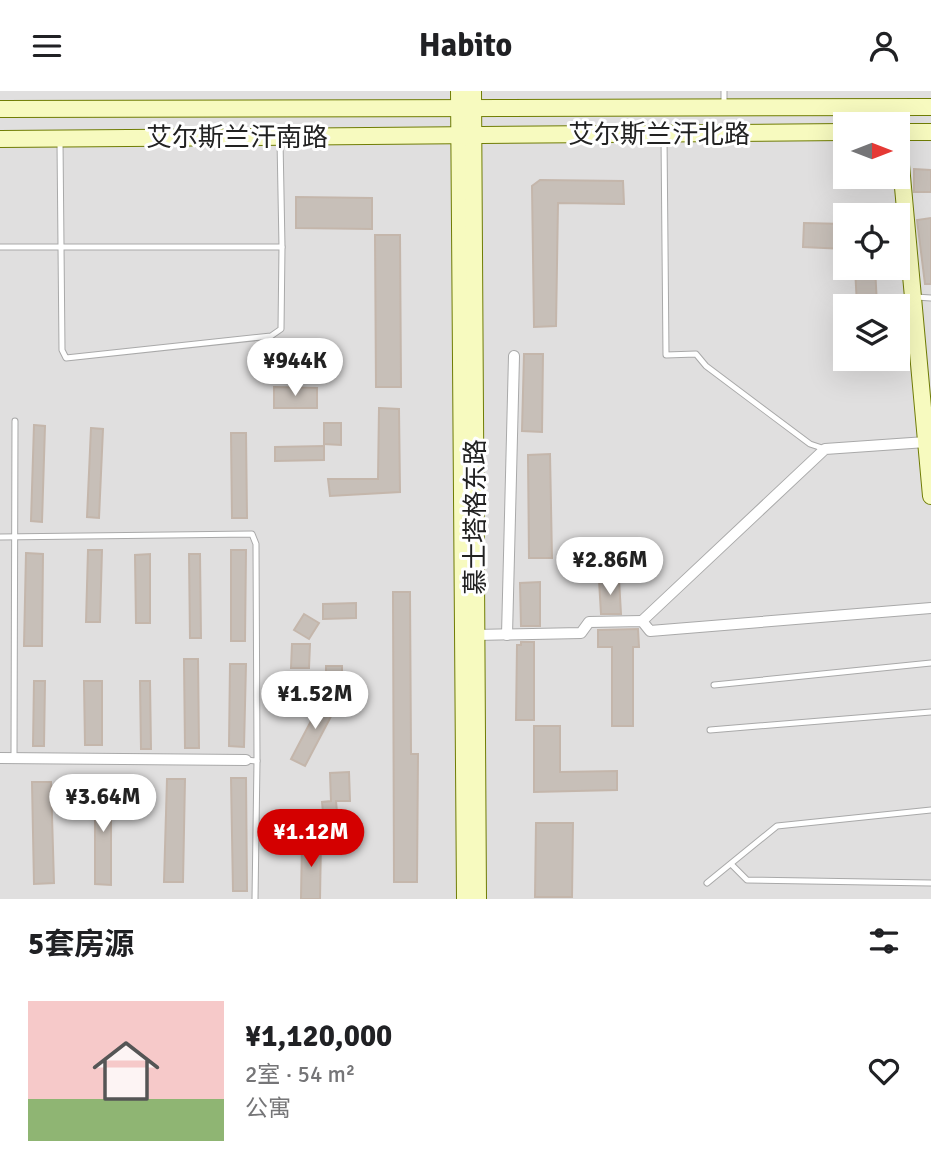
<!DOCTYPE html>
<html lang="zh">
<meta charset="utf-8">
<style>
body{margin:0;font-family:Signika,"Noto Sans SC",sans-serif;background:#f6f6f6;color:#202124;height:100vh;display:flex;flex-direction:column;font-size:26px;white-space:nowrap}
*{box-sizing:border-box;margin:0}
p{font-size:23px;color:#757577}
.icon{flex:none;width:38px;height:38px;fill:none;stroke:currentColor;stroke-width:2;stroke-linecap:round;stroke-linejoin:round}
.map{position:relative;height:808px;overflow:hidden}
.sheet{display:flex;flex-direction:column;background:#fff;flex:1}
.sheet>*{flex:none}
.needle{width:46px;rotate:90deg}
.fabs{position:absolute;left:833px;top:21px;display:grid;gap:14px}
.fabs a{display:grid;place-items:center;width:77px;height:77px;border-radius:0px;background:#fff;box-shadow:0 7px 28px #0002;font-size:35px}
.price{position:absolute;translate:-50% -60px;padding:0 16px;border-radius:24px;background:#fff;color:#222;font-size:23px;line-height:46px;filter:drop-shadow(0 2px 4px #0008)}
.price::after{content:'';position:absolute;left:50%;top:42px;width:21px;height:16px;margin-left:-10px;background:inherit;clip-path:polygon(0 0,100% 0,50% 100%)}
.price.on{background:#d40000;color:#fff}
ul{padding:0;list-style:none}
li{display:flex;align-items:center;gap:21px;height:175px;padding:0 28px}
li span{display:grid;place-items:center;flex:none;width:196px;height:140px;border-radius:0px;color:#555}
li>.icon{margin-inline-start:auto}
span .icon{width:84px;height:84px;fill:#fffc;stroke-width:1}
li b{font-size:30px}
h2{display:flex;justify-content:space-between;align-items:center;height:84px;padding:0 28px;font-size:30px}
header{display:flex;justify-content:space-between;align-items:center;height:91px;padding:0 28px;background:#fff;font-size:32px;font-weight:800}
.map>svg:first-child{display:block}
</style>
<header><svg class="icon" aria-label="menu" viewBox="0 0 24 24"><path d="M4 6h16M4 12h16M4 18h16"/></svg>Habito<svg class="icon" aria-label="person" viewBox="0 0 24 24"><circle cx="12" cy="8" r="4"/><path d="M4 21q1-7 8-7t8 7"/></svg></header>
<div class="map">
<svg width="931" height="808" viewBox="0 0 931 808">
<rect width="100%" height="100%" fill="#f2efe9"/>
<path fill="#e0dfdf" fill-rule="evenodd" d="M0 0H931V808H0ZM845 33H898V86H845ZM845 124H898V177H845ZM845 215H898V268H845Z"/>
<g fill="#c7bfb8" stroke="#c4b6ab" stroke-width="2">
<path d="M914 78 931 79V101H914Z"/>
<path d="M540 89 623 90 624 113 558 112 556 235 534 236 532 95Z"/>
<path d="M296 106 372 107V138L296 137Z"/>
<path d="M931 127V193H925L917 129Z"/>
<path d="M804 132 845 133V158L803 156Z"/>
<path d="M375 144H400L401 296H376Z"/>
<path d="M855 177H875L877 213 857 214Z"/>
<path d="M524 263H543L542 341 522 340Z"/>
<path d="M274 296 317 297V317H274Z"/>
<path d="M379 317 399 318 400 401 330 405 328 388H378Z"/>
<path d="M324 332H341V354L324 353Z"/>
<path d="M34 334 45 335 42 431 31 430Z"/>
<path d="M91 337 103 338 99 427 87 426Z"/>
<path d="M231 342H246L247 427H232Z"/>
<path d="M324 355V369L275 370V356Z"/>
<path d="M550 363 552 467H529L528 364Z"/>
<path d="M88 459H102L100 531H86Z"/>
<path d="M231 459H246L245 550H231Z"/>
<path d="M26 462 43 463 42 555H24Z"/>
<path d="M150 463V532H136L135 464Z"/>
<path d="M189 463H200L201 547H190Z"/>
<path d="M619 488 621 523H601L599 489Z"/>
<path d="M540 491V535H521L520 492Z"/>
<path d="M393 501H410L411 663H418L417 791H394Z"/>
<path d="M356 512V527L323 528V513Z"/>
<path d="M304 523 319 532 309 548 294 539Z"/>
<path d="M638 538 639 556H633V635H612V556H598V539Z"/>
<path d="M521 551H534V629H516L517 554H521Z"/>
<path d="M292 553H310L309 577H291Z"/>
<path d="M184 568H198L199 657H185Z"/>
<path d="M230 573H246L244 656 229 655Z"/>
<rect x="326" y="575" width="16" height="25"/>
<path d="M34 590H45L44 655H33Z"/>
<path d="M84 590H102V654H85Z"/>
<path d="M140 590H150L151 658H141Z"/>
<path d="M324 605 338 612 305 675 291 668Z"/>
<path d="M534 635H560V681L617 680V699L534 701Z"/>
<path d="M349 681 350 710H336L339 743 325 744 322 711 331 710 330 682Z"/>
<path d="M231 687H246L247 800H233Z"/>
<path d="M167 688H185L183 791H164Z"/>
<path d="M32 691H51L54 792 34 793Z"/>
<path d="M95 693H111V794L95 793Z"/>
<path d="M536 732H573L572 806H535Z"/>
<path d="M302 749H321L320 808H301Z"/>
</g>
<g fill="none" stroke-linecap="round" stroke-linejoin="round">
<defs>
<g id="lane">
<path d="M724 0V13"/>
<path d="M664 46 666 264 696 263 706 275 810 353 825 358"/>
<path d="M60 51 62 259 66 267 271 245 281 238 282 156"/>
<path d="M0 156H282L280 49"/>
<path d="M916 206 931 207"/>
<path d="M0 446 252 443 256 453 257 670 246 669"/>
<path d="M714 594 931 572"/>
<path d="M710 639 931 621"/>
<path d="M14 667 15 330"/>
<path d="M731 773 747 789 931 792"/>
<path d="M707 792 777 735 931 719"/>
<path d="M255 808 257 670"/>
</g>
<g id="street">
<path d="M642 530 825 358 926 351"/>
<path d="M476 544 581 542 589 531 642 530 650 540 931 517"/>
<path d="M507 544 514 265"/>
<path d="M0 667 246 669"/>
</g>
<g id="secondary">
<path d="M459 0 465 808"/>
<path d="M473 0 478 808"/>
<path d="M0 18 931 16"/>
<path d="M898 41 931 405"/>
<path d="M898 41H931"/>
<path d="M0 48 845 41"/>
</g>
</defs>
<use href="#lane" stroke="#a9a9a9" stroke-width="7"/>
<use href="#street" stroke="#a9a9a9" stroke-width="12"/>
<use href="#secondary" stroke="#707d05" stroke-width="18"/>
<use href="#lane" stroke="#fff" stroke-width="5"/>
<use href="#street" stroke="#fff" stroke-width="10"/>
<use href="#secondary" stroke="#f7fabf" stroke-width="16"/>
</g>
<g text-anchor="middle" stroke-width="6" stroke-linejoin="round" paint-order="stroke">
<g font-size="26" fill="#222" stroke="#fff">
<text x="659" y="52">艾尔斯兰汗北路</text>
<text x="237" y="55">艾尔斯兰汗南路</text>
<text transform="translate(475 426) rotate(-90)" y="9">慕士塔格东路</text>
</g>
</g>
</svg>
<div class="fabs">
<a><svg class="needle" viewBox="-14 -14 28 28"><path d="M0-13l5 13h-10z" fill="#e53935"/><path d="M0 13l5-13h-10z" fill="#757577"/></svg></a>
<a><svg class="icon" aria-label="locate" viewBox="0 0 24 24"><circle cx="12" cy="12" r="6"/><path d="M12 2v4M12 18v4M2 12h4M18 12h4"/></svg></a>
<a><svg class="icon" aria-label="layers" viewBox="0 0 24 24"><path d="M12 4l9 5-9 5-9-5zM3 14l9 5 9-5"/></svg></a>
</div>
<b class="price" style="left:295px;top:307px">¥944K</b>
<b class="price" style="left:610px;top:506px">¥2.86M</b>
<b class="price" style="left:315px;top:640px">¥1.52M</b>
<b class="price" style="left:103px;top:743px">¥3.64M</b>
<b class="price on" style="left:311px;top:778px">¥1.12M</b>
</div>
<section class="sheet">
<h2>5套房源<svg class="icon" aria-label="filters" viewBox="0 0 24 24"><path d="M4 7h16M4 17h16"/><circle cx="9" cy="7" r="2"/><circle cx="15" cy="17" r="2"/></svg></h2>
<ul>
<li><span style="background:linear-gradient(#f6c9c9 70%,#8fb573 0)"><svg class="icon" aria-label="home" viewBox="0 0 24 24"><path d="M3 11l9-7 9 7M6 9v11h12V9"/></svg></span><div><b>¥1,120,000</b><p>2室 · 54 m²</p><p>公寓</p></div><svg class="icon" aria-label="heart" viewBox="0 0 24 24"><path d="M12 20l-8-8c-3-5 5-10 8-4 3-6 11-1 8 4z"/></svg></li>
</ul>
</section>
